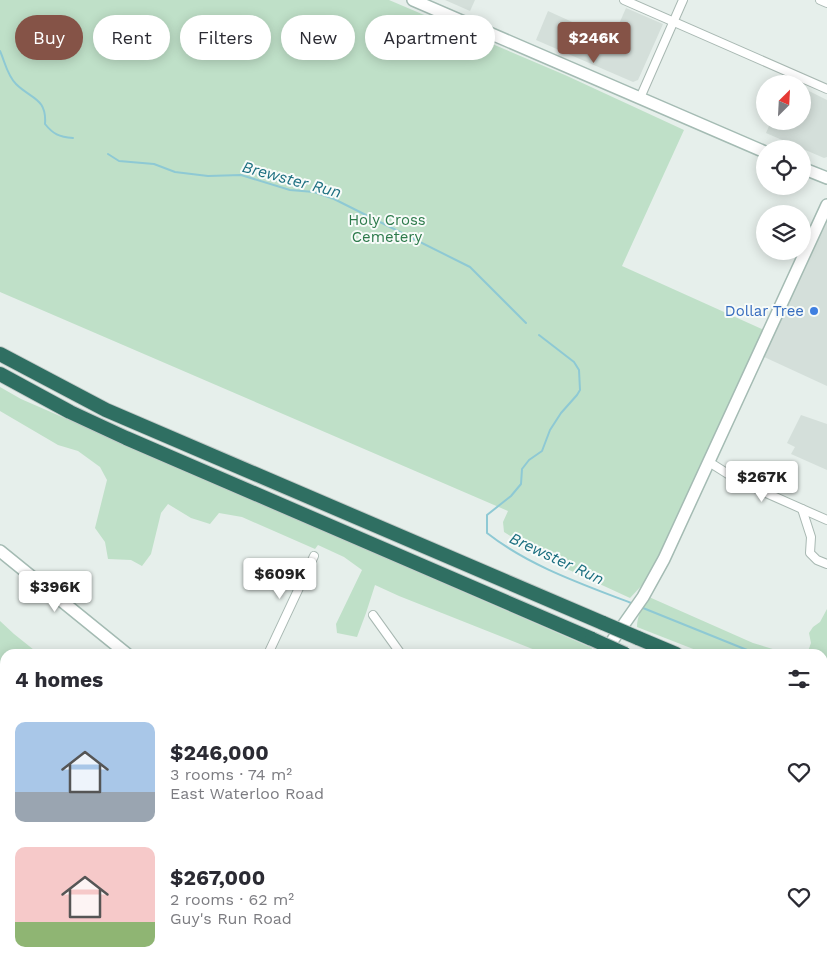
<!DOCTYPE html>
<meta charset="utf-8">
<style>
body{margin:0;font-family:"Work Sans",sans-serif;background:#f2f2f3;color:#2b2b33;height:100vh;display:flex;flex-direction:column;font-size:19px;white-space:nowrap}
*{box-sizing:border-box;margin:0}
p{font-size:16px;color:#7c7c81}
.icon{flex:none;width:28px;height:28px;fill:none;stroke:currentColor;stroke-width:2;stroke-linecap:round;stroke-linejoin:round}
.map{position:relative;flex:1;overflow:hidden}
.drawer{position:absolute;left:0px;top:649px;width:828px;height:321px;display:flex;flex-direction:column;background:#fff;border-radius:15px 15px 0 0;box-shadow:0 2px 12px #0003}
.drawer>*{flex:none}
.banner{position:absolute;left:15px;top:15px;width:500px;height:45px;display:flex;gap:10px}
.needle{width:32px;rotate:24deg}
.tools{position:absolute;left:756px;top:75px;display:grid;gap:10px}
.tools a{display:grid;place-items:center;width:55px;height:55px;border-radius:50%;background:#fff;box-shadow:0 2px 12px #0003;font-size:25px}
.price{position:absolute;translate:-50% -42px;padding:0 11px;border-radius:5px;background:#fff;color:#222;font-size:16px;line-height:32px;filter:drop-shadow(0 1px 2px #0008)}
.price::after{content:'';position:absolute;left:50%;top:30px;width:15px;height:11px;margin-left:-8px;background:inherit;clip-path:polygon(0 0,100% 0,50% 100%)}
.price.active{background:#855347;color:#fff}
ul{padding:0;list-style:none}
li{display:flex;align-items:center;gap:15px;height:125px;padding:0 15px}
li span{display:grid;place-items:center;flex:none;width:140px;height:100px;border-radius:10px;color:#555}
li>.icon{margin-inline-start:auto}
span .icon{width:60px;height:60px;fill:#fffc;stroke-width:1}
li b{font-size:21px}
h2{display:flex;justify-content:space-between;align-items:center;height:60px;padding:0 15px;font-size:21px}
.tag{padding:0 18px;border-radius:22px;background:#fff;box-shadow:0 2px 12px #0003;font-size:18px;line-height:45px}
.tag.active{background:#855347;color:#fff}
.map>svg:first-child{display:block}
</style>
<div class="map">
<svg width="827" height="969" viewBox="0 0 827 969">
<rect width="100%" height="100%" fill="#e6efeb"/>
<g fill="#d4dfda">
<path d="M445 0H475L470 11Z"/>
<path d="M626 8 663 24 638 80 633 82 536 40 548 11 612 40Z"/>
<path d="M803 88 827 100V157L824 158 766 133 771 121H802Z"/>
<path d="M827 213V386L762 356Z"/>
<path d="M801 415 827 424V470L791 454 795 447 787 443Z"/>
</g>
<g fill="#bfe0c8">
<path d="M0 0H389L565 75 684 130 622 266 764 330 667 543 645 582 630 598 554 563 504 532 503 522 508 511 0 292Z"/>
<path d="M0 387 21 399 592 648 589 654H545L399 596 375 585 366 613 357 637 337 633 336 624 362 570 344 557 318 545 315 549 242 517 219 513 210 524 191 518 168 504 161 513 151 554 142 566 131 560 108 559 105 542 95 528 107 480 100 467 78 451 58 445 0 411Z"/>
<path d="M649 597 753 643 789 654H706L637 627C637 615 643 606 649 597Z"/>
<path d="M827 609V698L823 697 822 654H807L811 643 809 633 813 627 820 622Z"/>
<path d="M0 621 14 634 39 654H5V965H218L216 969H0Z"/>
<path d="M823 763 827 765V911L823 913Z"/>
<path d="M645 965H675L683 969H643Z"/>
</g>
<g fill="#8ec9d4">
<path d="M827 911V951L823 954V913Z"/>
<path d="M740 965H819L818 969H738Z"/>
</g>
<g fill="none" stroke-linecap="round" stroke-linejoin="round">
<g stroke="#8ec9d4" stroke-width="2">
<path d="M0 51C5 62 7 75 16 84 31 99 47 98 45 124 53 134 59 137 73 138"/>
<path d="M108 154 119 161 154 164 175 172 208 176 241 175 290 190 314 192 334 199 470 267 526 323"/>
<path d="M539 335 574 362 579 370 580 390 577 395 561 413 550 430 542 451 529 460 522 469 521 484 511 496 487 515V533C529 566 582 584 631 603"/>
<path d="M643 608 757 654"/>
<path d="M822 676 827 677"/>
</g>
<defs>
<g id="street">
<path d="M624 0 827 89"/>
<path d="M820 0 827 3"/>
<path d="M640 98 683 0"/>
<path d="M709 462 739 481 827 520"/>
<path d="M802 509 811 537 810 553 817 560 827 564"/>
<path d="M373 615 401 654"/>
<path d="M268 654 314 556"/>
<path d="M291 969 294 965"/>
<path d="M634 969 636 965"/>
</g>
<g id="secondary">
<path d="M413 0 765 152"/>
<path d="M802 168 827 178"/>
<path d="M0 551 127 654"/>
<path d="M603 654 643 597 664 559 827 205"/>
<path d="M431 965 434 969"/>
</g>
<g id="highway">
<path d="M0 354 106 410 603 623"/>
<path d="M0 374 70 412 126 438 592 639"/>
<path d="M638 638 676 654"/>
<path d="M822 708 827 710"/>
<path d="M822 729 827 730"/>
</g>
</defs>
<use href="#street" stroke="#a8b8b2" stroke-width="10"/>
<use href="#secondary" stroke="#a4bbb3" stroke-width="14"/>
<use href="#highway" stroke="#c2cac8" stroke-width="16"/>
<use href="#street" stroke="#fff" stroke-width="8"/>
<use href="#secondary" stroke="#fff" stroke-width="11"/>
<use href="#highway" stroke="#2f6f62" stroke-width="14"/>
<defs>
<g id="highway-bridge">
<path d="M603 623 638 638"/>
<path d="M592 639 625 654"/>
</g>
</defs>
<use href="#highway-bridge" stroke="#c2cac8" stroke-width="16" stroke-linecap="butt"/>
<use href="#highway-bridge" stroke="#2f6f62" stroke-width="14"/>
</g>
<circle fill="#3f7fe0" stroke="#f7fbf9" stroke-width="2" cx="814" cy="311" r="5"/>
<g text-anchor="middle" stroke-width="4" stroke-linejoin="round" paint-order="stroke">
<g font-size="15" fill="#2d7a4b" stroke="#f7fbf9">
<text x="387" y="225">Holy Cross<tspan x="387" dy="17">Cemetery</tspan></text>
</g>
<g font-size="15" fill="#366cbe" stroke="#f7fbf9" text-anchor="end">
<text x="804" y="316">Dollar Tree</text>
</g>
<g font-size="16" font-style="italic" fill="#1c6f80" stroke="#f7fbf9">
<text transform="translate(292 179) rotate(15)" y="6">Brewster Run</text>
<text transform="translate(557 558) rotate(25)" y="6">Brewster Run</text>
</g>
</g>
</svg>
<div class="tools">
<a><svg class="needle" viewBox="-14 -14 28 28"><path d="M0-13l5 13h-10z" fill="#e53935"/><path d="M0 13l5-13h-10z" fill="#7c7c81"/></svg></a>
<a><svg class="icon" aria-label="locate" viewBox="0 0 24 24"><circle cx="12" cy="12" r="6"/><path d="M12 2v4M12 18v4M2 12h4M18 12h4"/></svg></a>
<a><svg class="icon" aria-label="layers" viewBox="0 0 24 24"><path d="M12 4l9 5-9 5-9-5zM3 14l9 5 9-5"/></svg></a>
</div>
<b class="price active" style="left:594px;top:64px">$246K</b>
<b class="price" style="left:762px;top:503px">$267K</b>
<b class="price" style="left:280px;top:600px">$609K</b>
<b class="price" style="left:55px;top:613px">$396K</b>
<div class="banner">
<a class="tag active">Buy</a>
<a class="tag">Rent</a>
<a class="tag">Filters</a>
<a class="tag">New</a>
<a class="tag">Apartment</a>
</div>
<section class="drawer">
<h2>4 homes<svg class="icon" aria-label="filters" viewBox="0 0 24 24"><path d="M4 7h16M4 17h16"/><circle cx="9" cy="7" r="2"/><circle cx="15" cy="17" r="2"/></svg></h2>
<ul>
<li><span style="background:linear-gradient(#a9c7e8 70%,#9aa5b1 0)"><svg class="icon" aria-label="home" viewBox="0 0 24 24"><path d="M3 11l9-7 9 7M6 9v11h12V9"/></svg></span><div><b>$246,000</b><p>3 rooms · 74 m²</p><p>East Waterloo Road</p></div><svg class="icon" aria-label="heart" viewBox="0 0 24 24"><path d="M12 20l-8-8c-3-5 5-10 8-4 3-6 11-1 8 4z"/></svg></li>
<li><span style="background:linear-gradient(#f6c9c9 75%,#8fb573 0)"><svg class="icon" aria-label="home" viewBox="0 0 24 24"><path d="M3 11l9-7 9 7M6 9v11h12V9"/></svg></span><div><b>$267,000</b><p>2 rooms · 62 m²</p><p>Guy's Run Road</p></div><svg class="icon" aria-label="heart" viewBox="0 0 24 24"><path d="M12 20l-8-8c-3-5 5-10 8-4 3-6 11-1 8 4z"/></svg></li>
</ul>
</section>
</div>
